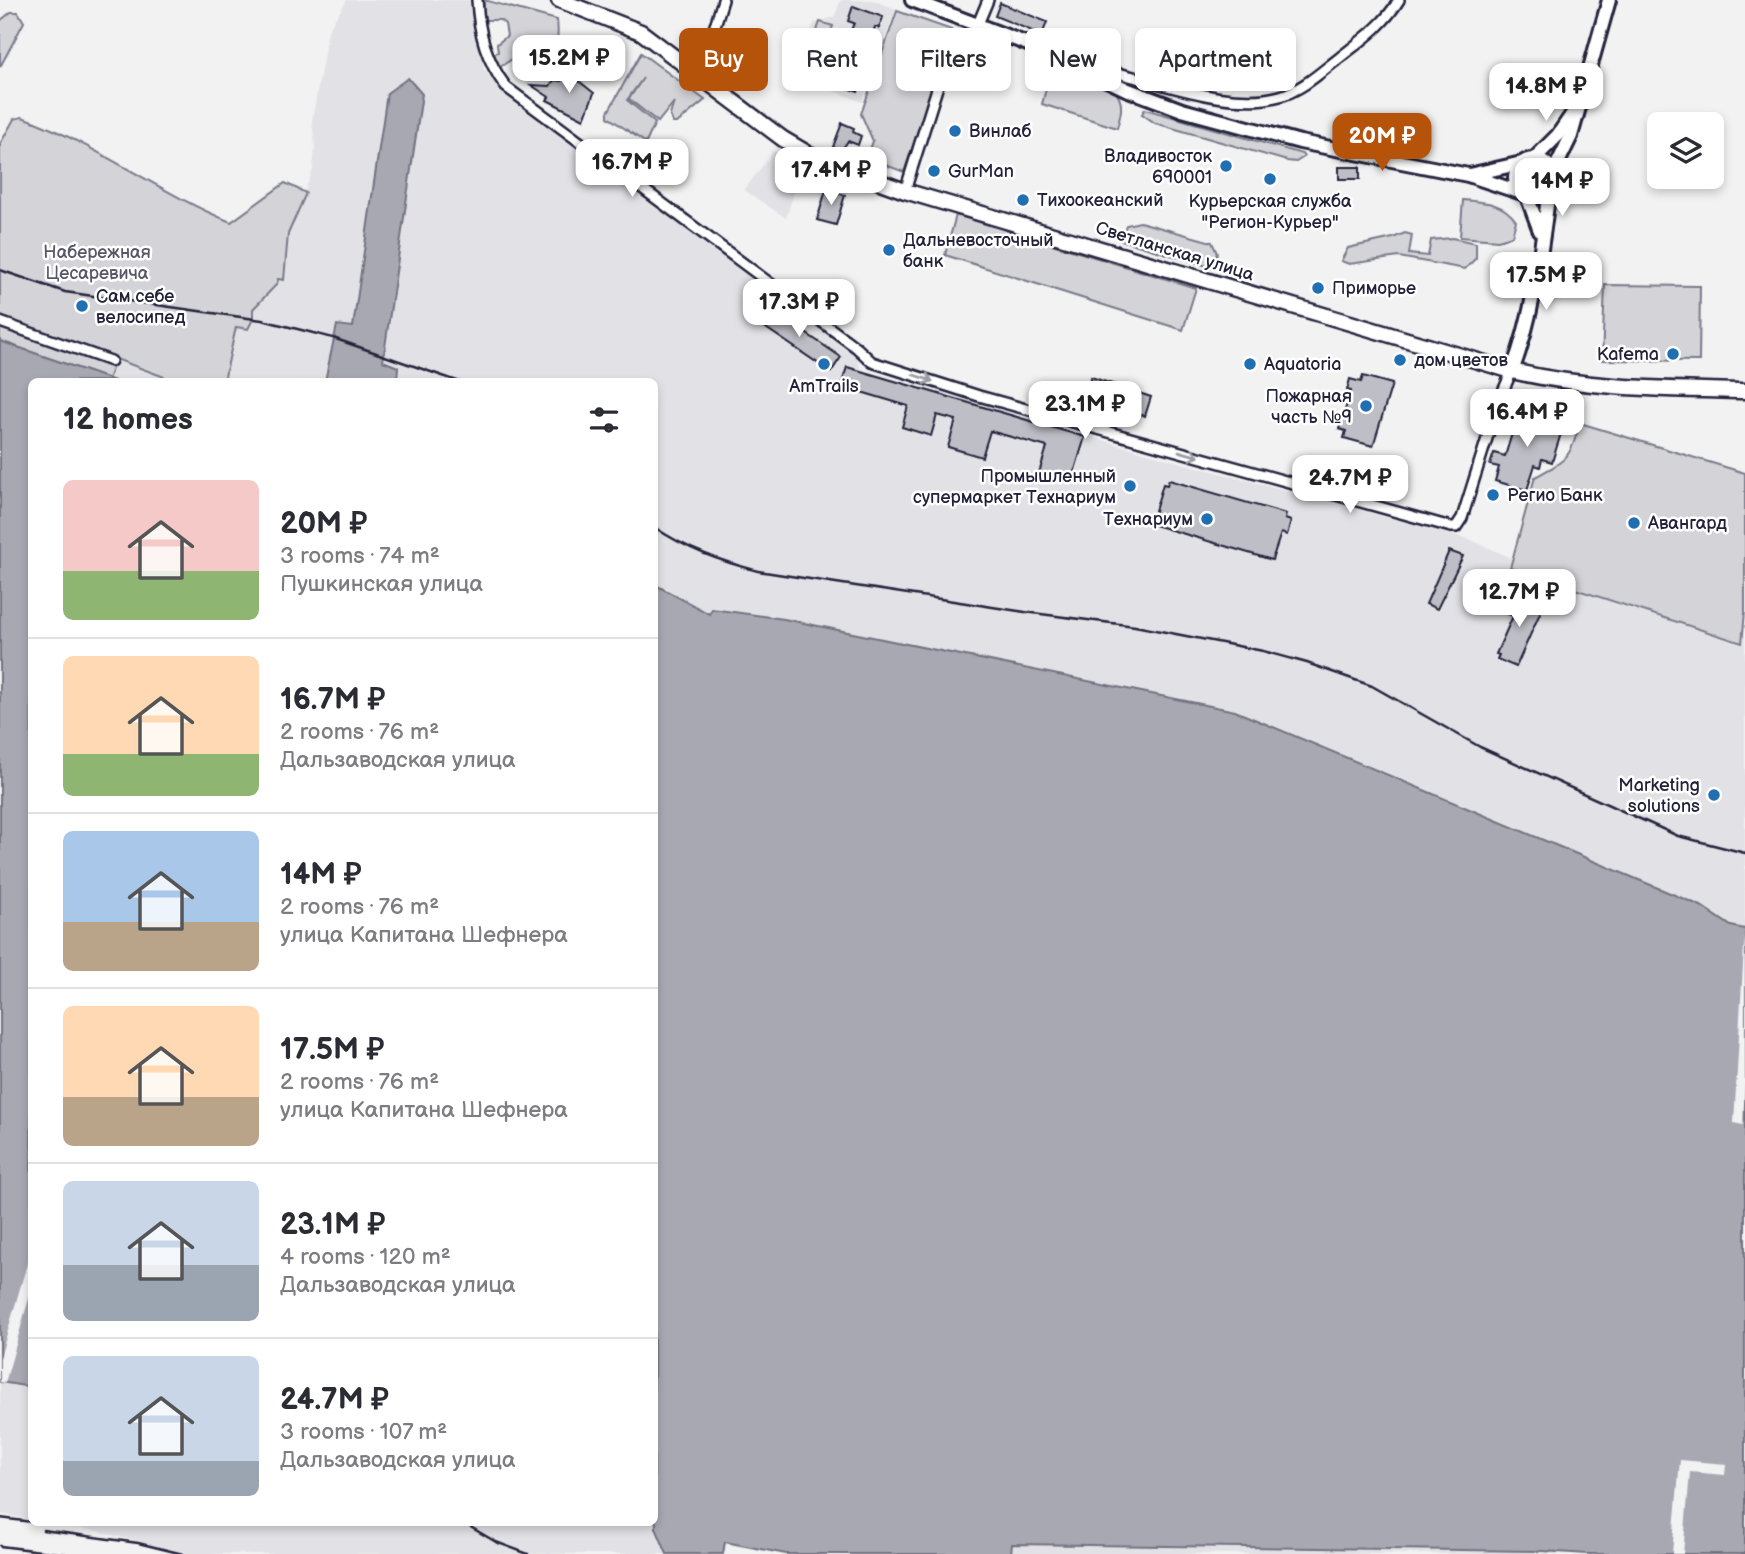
<!DOCTYPE html>
<meta charset="utf-8">
<style>
body{margin:0;font-family:"Balsamiq Sans",sans-serif;background:#f2f2f3;color:#2b2b33;height:100vh;display:flex;flex-direction:column;font-size:26px;white-space:nowrap}
*{box-sizing:border-box;margin:0}
p{font-size:23px;color:#7c7c81}
.icon{flex:none;width:38px;height:38px;fill:none;stroke:currentColor;stroke-width:2;stroke-linecap:round;stroke-linejoin:round}
.map{position:relative;flex:1;overflow:hidden}
.details{position:absolute;left:28px;top:378px;width:630px;height:1148px;display:flex;flex-direction:column;background:#fff;border-radius:10px;box-shadow:0 4px 10px #0003}
.details>*{flex:none}
.banner{position:absolute;left:679px;top:28px;width:665px;height:63px;display:flex;gap:14px}
.controls{position:absolute;left:1647px;top:112px;display:grid;gap:14px}
.controls a{display:grid;place-items:center;width:77px;height:77px;border-radius:10px;background:#fff;box-shadow:0 4px 10px #0003;font-size:35px}
.price{position:absolute;translate:-50% -60px;padding:0 16px;border-radius:14px;background:#fff;color:#222;font-size:23px;line-height:46px;filter:drop-shadow(0 2px 4px #0008)}
.price::after{content:'';position:absolute;left:50%;top:42px;width:21px;height:16px;margin-left:-10px;background:inherit;clip-path:polygon(0 0,100% 0,50% 100%)}
.price.current{background:#b45309;color:#fff}
ul{padding:0;list-style:none}
li{display:flex;align-items:center;gap:21px;height:175px;padding:0 35px}
li+li{border-top:2px solid #e1e1e2}
li span{display:grid;place-items:center;flex:none;width:196px;height:140px;border-radius:10px;color:#555}
li>.icon{margin-inline-start:auto}
span .icon{width:84px;height:84px;fill:#fffc;stroke-width:1}
li b{font-size:30px}
h2{display:flex;justify-content:space-between;align-items:center;height:84px;padding:0 35px;font-size:30px}
.tag{padding:0 24px;border-radius:10px;background:#fff;box-shadow:0 4px 10px #0003;font-size:24px;line-height:63px}
.tag.current{background:#b45309;color:#fff}
.map>svg:first-child{display:block}
</style>
<div class="map">
<svg width="1745" height="1554" viewBox="0 0 1745 1554">
<rect width="100%" height="100%" fill="#f2f2f3"/>
<filter id="ink" filterUnits="userSpaceOnUse"><feTurbulence type="fractalNoise" baseFrequency=".0143" numOctaves="2"/><feDisplacementMap in="SourceGraphic" scale="14" xChannelSelector="R" yChannelSelector="G"/><feConvolveMatrix kernelMatrix="1 2 1 2 8 2 1 2 1" color-interpolation-filters="sRGB"/></filter>
<g filter="url(#ink)">
<g fill="#e2e2e6">
<path d="M347 0H469L484 69 503 91 696 237 852 345 861 369 1171 460 1469 539 1582 590 1731 639 1745 628V929L1731 926 1701 906 840 632 784 619 713 609 710 614 655 584 654 382 397 381 398 367 383 362 422 94H387L353 328 337 325 325 381 222 382 236 327 253 319V309L277 284 278 279 284 280 288 234 313 170 315 146 312 121 328 30Z"/>
<path d="M841 0H872L896 9 862 102 821 86 804 51 814 23 834 17Z"/>
<path d="M774 151 801 170 786 218 744 190Z"/>
<path d="M116 359 175 381 115 382 108 379Z"/>
<path d="M0 1382 31 1387V1520L0 1514Z"/>
<path d="M655 1484 656 1528 667 1554H185L97 1531 47 1523 654 1522Z"/>
<path d="M1011 1544 1543 1551 1587 1554H1011Z"/>
</g>
<g fill="#d3d3d8" stroke="#7a7a8a" stroke-width="2">
<path d="M484 0 557 20C559 39 559 45 542 54L533 46 498 68 491 55 498 52 497 44 507 36 505 24 500 20H483Z"/>
<path d="M897 11 952 30 904 172 867 158 873 141 861 114Z"/>
<path d="M11 12H18L24 22 0 67V21Z"/>
<path d="M820 22 833 26 820 61 808 56Z"/>
<path d="M641 53 705 100 677 123H673L670 115 674 102 658 122 629 99 643 78 627 100 655 123 646 143 608 117V112Z"/>
<path d="M1053 62 1114 90C1125 102 1121 114 1117 128L1042 104Z"/>
<path d="M1145 109 1302 154 1304 157 1296 162 1287 161 1155 123 1142 114Z"/>
<path d="M22 117C95 143 159 193 231 222L285 183 306 193 288 234 284 280 278 279 277 284 253 309V319L248 329 236 327 224 381H175L116 359 108 379 0 341V144L14 119Z"/>
<circle cx="1536" cy="179" r="12"/>
<path d="M1463 200C1484 202 1503 202 1516 221L1512 236 1498 240 1460 237Z"/>
<path d="M956 215 1196 288 1183 330 945 255Z"/>
<path d="M1140 222 1212 242 1217 253 1213 268 1121 240 1126 225Z"/>
<path d="M1405 233 1412 235 1409 254 1428 256 1431 240 1452 238 1476 243V258L1465 269 1399 257 1349 264 1341 261 1348 248 1393 238Z"/>
<path d="M1605 285 1700 286 1699 361 1602 360Z"/>
<path d="M1580 423 1745 473V612L1742 643 1510 568 1535 477C1568 459 1569 460 1580 423Z"/>
</g>
<g fill="#a8a8b2" stroke="#727282" stroke-width="2">
<path d="M408 78 422 94 383 361 398 367 397 381H325L337 325 353 327 387 93Z"/>
<path d="M0 341 115 381 32 382 31 1387 0 1382Z"/>
<path d="M654 584 709 614 712 609 784 619 1235 711 1701 906 1731 926 1745 929V1554H1587L1543 1551 1012 1544 1011 1554H786L725 1542 723 1554H667L656 1528 654 1484Z"/>
</g>
<g fill="#f2f2f3">
<path d="M1745 929V1082L1743 1125 1734 1123Z"/>
<path d="M29 1257H31V1291L5 1383 0 1382V1358Z"/>
<path d="M1680 1460 1726 1464 1725 1475 1690 1472 1683 1554H1672Z"/>
</g>
<g fill="#bebec6" stroke="#22223b" stroke-width="2">
<path d="M1000 3 1047 22 1042 35 995 16Z"/>
<path d="M853 6 883 17 879 28 875 27 857 76 863 78 858 92 824 80 829 66 838 69 844 53 830 48 834 35 847 40 854 23 848 21Z"/>
<path d="M566 75 573 81 575 78 594 93 584 119 547 100 549 97 531 85 550 86 554 80 561 81Z"/>
<path d="M842 123 854 128 853 132 861 136 858 145 848 141 841 151 833 147Z"/>
<rect x="1339" y="167" width="21" height="12"/>
<path d="M826 190 845 195 836 225 817 220Z"/>
<path d="M767 307 841 357 831 372 757 322Z"/>
<path d="M847 367 1085 437 1071 483 1039 473 1047 447 990 431 982 457 948 447 956 420 937 415 931 436 902 427 908 406 841 386Z"/>
<path d="M1363 376 1392 384 1373 446 1344 438 1346 431 1339 429 1351 391 1347 390 1350 379 1361 382Z"/>
<path d="M1091 377 1151 397 1145 416 1085 396Z"/>
<path d="M1519 411 1564 424 1552 462 1542 459 1540 467 1535 465 1527 490 1495 481 1499 467 1490 465 1494 453 1505 456Z"/>
<path d="M1169 480 1286 514 1285 519 1291 521 1287 535 1281 533 1272 560 1151 524 1163 484 1167 485Z"/>
<path d="M1449 551 1463 556 1437 609 1426 604Z"/>
<path d="M1518 592 1544 604 1516 667 1497 659 1499 655 1496 654 1513 616 1508 614Z"/>
</g>
<g fill="none" stroke-linecap="round" stroke-linejoin="round">
<defs>
<g id="street">
<path d="M477 0C479 34 486 60 506 87L857 348 872 362 979 396 1451 527H1456L1462 518 1499 400 1512 371"/>
<path d="M978 24 988 0"/>
<path d="M708 48 723 0"/>
<path d="M1086 67C1144 74 1223 112 1280 96 1302 90 1321 72 1338 59 1362 40 1383 26 1399 0"/>
<path d="M905 191 950 47"/>
<path d="M0 322 111 361"/>
</g>
<g id="secondary">
<path d="M912 0 1046 51 1126 89 1182 110 1300 142 1468 175 1522 193"/>
<circle cx="1534" cy="178" r="19"/>
<path d="M1534 159 1558 135 1573 113"/>
<path d="M1553 173 1571 136 1609 0"/>
<path d="M1469 175 1522 163"/>
<path d="M1527 196 1540 231"/>
<path d="M1512 371C1534 314 1541 251 1549 190"/>
</g>
<path id="primary" d="M559 0 641 32 783 139 817 159 905 191 1512 371C1589 389 1666 389 1745 391"/>
</defs>
<use href="#street" stroke="#22223b" stroke-width="14"/>
<use href="#secondary" stroke="#22223b" stroke-width="18"/>
<use href="#primary" stroke="#22223b" stroke-width="19"/>
<use href="#street" stroke="#fff" stroke-width="9"/>
<use href="#secondary" stroke="#fff" stroke-width="12"/>
<use href="#primary" stroke="#fff" stroke-width="14"/>
<g stroke="#22223b" stroke-width="2.5">
<path d="M0 270 65 292 262 320 333 338 460 382"/>
<path d="M654 527C686 549 720 561 758 571L1025 612 1135 626 1263 651 1307 663 1372 686 1480 747 1678 836 1745 853"/>
<path d="M0 1518 32 1522"/>
<path d="M462 1522 496 1542 528 1554"/>
<path d="M43 1530 138 1543 183 1554"/>
<path d="M0 1546 65 1554"/>
</g>
</g>
<defs><path id="oneway-shaft" d="M-6 0H5M1.5-3L5.5 0L1.5 3" fill="none" stroke-width="1.6" stroke-linecap="round" stroke-linejoin="round" transform="scale(1.75)"/></defs>
<g stroke="#9c9ca7">
<use href="#oneway-shaft" transform="translate(923 378) rotate(18)"/>
<use href="#oneway-shaft" transform="translate(1189 454) rotate(16)"/>
</g>
</g>
<g fill="#1f6fb2" stroke="#fff" stroke-width="2.5">
<circle cx="955" cy="131" r="7"/>
<circle cx="1226" cy="166" r="7"/>
<circle cx="934" cy="171" r="7"/>
<circle cx="1270" cy="179" r="7"/>
<circle cx="1023" cy="200" r="7"/>
<circle cx="889" cy="250" r="7"/>
<circle cx="1318" cy="288" r="7"/>
<circle cx="82" cy="306" r="7"/>
<circle cx="1673" cy="354" r="7"/>
<circle cx="1400" cy="360" r="7"/>
<circle cx="824" cy="364" r="7"/>
<circle cx="1250" cy="364" r="7"/>
<circle cx="1366" cy="406" r="7"/>
<circle cx="1130" cy="486" r="7"/>
<circle cx="1493" cy="495" r="7"/>
<circle cx="1207" cy="519" r="7"/>
<circle cx="1634" cy="523" r="7"/>
<circle cx="1714" cy="795" r="7"/>
</g>
<g text-anchor="middle" stroke-width="5" stroke-linejoin="round" paint-order="stroke">
<g font-size="18" fill="#22223b" stroke="#fff" text-anchor="start">
<text x="969" y="137">Винлаб</text>
<text x="1212" y="162" text-anchor="end">Владивосток<tspan x="1212" dy="21">690001</tspan></text>
<text x="948" y="177">GurMan</text>
<text x="1037" y="206">Тихоокеанский</text>
<text x="1270" y="207" text-anchor="middle">Курьерская служба<tspan x="1270" dy="21">"Регион-Курьер"</tspan></text>
<text x="903" y="246">Дальневосточный<tspan x="903" dy="21">банк</tspan></text>
<text x="1332" y="294">Приморье</text>
<text x="96" y="302">Сам себе<tspan x="96" dy="21">велосипед</tspan></text>
<text x="1659" y="360" text-anchor="end">Kafema</text>
<text x="1414" y="366">дом цветов</text>
<text x="1264" y="370">Aquatoria</text>
<text x="824" y="392" text-anchor="middle">AmTrails</text>
<text x="1352" y="402" text-anchor="end">Пожарная<tspan x="1352" dy="21">часть №9</tspan></text>
<text x="1116" y="482" text-anchor="end">Промышленный<tspan x="1116" dy="21">супермаркет Технариум</tspan></text>
<text x="1507" y="501">Регио Банк</text>
<text x="1193" y="525" text-anchor="end">Технариум</text>
<text x="1648" y="529">Авангард</text>
<text x="1700" y="791" text-anchor="end">Marketing<tspan x="1700" dy="21">solutions</tspan></text>
</g>
<g font-size="18" fill="#22223b" stroke="#fff">
<text transform="translate(1175 251) rotate(17)" y="6">Светланская улица</text>
</g>
<g font-size="18" fill="#57576a" stroke="#fff">
<text x="97" y="258">Набережная<tspan x="97" dy="21">Цесаревича</tspan></text>
</g>
</g>
</svg>
<div class="controls">
<a><svg class="icon" aria-label="layers" viewBox="0 0 24 24"><path d="M12 4l9 5-9 5-9-5zM3 14l9 5 9-5"/></svg></a>
</div>
<b class="price" style="left:569px;top:95px">15.2M ₽</b>
<b class="price" style="left:1546px;top:123px">14.8M ₽</b>
<b class="price current" style="left:1382px;top:173px">20M ₽</b>
<b class="price" style="left:632px;top:199px">16.7M ₽</b>
<b class="price" style="left:831px;top:207px">17.4M ₽</b>
<b class="price" style="left:1562px;top:218px">14M ₽</b>
<b class="price" style="left:1546px;top:312px">17.5M ₽</b>
<b class="price" style="left:799px;top:339px">17.3M ₽</b>
<b class="price" style="left:1085px;top:441px">23.1M ₽</b>
<b class="price" style="left:1527px;top:449px">16.4M ₽</b>
<b class="price" style="left:1350px;top:515px">24.7M ₽</b>
<b class="price" style="left:1519px;top:629px">12.7M ₽</b>
<div class="banner">
<a class="tag current">Buy</a>
<a class="tag">Rent</a>
<a class="tag">Filters</a>
<a class="tag">New</a>
<a class="tag">Apartment</a>
</div>
<section class="details">
<h2>12 homes<svg class="icon" aria-label="filters" viewBox="0 0 24 24"><path d="M4 7h16M4 17h16"/><circle cx="9" cy="7" r="2"/><circle cx="15" cy="17" r="2"/></svg></h2>
<ul>
<li><span style="background:linear-gradient(#f6c9c9 65%,#8fb573 0)"><svg class="icon" aria-label="home" viewBox="0 0 24 24"><path d="M3 11l9-7 9 7M6 9v11h12V9"/></svg></span><div><b>20M ₽</b><p>3 rooms · 74 m²</p><p>Пушкинская улица</p></div></li>
<li><span style="background:linear-gradient(#ffd9b3 70%,#8fb573 0)"><svg class="icon" aria-label="home" viewBox="0 0 24 24"><path d="M3 11l9-7 9 7M6 9v11h12V9"/></svg></span><div><b>16.7M ₽</b><p>2 rooms · 76 m²</p><p>Дальзаводская улица</p></div></li>
<li><span style="background:linear-gradient(#a9c7e8 65%,#b9a48a 0)"><svg class="icon" aria-label="home" viewBox="0 0 24 24"><path d="M3 11l9-7 9 7M6 9v11h12V9"/></svg></span><div><b>14M ₽</b><p>2 rooms · 76 m²</p><p>улица Капитана Шефнера</p></div></li>
<li><span style="background:linear-gradient(#ffd9b3 65%,#b9a48a 0)"><svg class="icon" aria-label="home" viewBox="0 0 24 24"><path d="M3 11l9-7 9 7M6 9v11h12V9"/></svg></span><div><b>17.5M ₽</b><p>2 rooms · 76 m²</p><p>улица Капитана Шефнера</p></div></li>
<li><span style="background:linear-gradient(#c9d6e8 60%,#9aa5b1 0)"><svg class="icon" aria-label="home" viewBox="0 0 24 24"><path d="M3 11l9-7 9 7M6 9v11h12V9"/></svg></span><div><b>23.1M ₽</b><p>4 rooms · 120 m²</p><p>Дальзаводская улица</p></div></li>
<li><span style="background:linear-gradient(#c9d6e8 75%,#9aa5b1 0)"><svg class="icon" aria-label="home" viewBox="0 0 24 24"><path d="M3 11l9-7 9 7M6 9v11h12V9"/></svg></span><div><b>24.7M ₽</b><p>3 rooms · 107 m²</p><p>Дальзаводская улица</p></div></li>
</ul>
</section>
</div>
